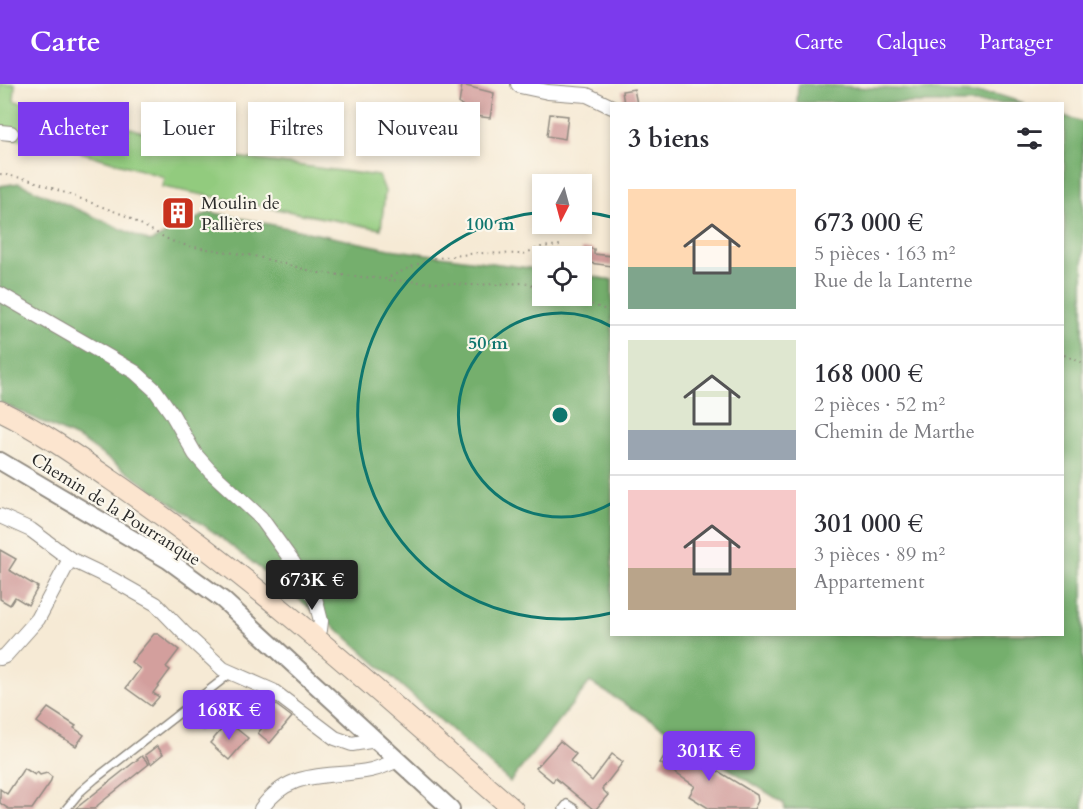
<!DOCTYPE html>
<html lang="fr">
<meta charset="utf-8">
<style>
body{margin:0;font-family:Cardo,serif;background:#f2f2f3;color:#2b2b33;height:100vh;display:flex;flex-direction:column;font-size:22px;white-space:nowrap}
*{box-sizing:border-box;margin:0}
p{font-size:20px;color:#7c7c81}
.icon{flex:none;width:33px;height:33px;fill:none;stroke:currentColor;stroke-width:2;stroke-linecap:round;stroke-linejoin:round}
.map{position:relative;flex:1;overflow:hidden}
.side{position:absolute;left:610px;top:18px;width:454px;height:534px;display:flex;flex-direction:column;background:#fff;border-radius:0px;box-shadow:0 3px 9px #0003}
.side>*{flex:none}
.guide{position:absolute;left:18px;top:18px;width:502px;height:54px;display:flex;gap:12px}
.needle{width:39px;rotate:186deg}
.buttons{position:absolute;left:532px;top:90px;display:grid;gap:12px}
.buttons a{display:grid;place-items:center;width:60px;height:60px;border-radius:0px;background:#fff;box-shadow:0 3px 9px #0003;font-size:30px}
.price{position:absolute;translate:-50% -51px;padding:0 14px;border-radius:6px;background:#7c3aed;color:#fff;font-size:20px;line-height:39px;filter:drop-shadow(0 2px 3px #0008)}
.price::after{content:'';position:absolute;left:50%;top:36px;width:18px;height:14px;margin-left:-9px;background:inherit;clip-path:polygon(0 0,100% 0,50% 100%)}
.price.on{background:#222;color:#fff}
ul{padding:0;list-style:none}
li{display:flex;align-items:center;gap:18px;height:150px;padding:0 18px}
li+li{border-top:2px solid #e1e1e2}
li span{display:grid;place-items:center;flex:none;width:168px;height:120px;border-radius:0px;color:#555}
li>.icon{margin-inline-start:auto}
span .icon{width:72px;height:72px;fill:#fffc;stroke-width:1}
li b{font-size:26px}
h2{display:flex;justify-content:space-between;align-items:center;height:72px;padding:0 18px;font-size:26px}
.chip{padding:0 21px;border-radius:0px;background:#fff;box-shadow:0 3px 9px #0003;font-size:21px;line-height:54px}
.chip.on{background:#7c3aed;color:#fff}
header{display:flex;align-items:center;gap:36px;box-sizing:border-box;height:84px;padding:0 30px;background:#7c3aed;color:#fff}
header strong{font-size:28px}
nav{display:flex;gap:33px;margin-inline-start:auto;font-size:21px}
.map>svg:first-child{display:block}
</style>
<header>
<strong>Carte</strong>
<nav><a>Carte</a><a>Calques</a><a>Partager</a></nav>
</header>
<div class="map">
<svg width="1083" height="725" viewBox="0 0 1083 725">
<rect width="100%" height="100%" fill="#fbf7ec"/>
<filter id="ink" filterUnits="userSpaceOnUse"><feTurbulence type="fractalNoise" baseFrequency=".0167" numOctaves="2"/><feDisplacementMap in="SourceGraphic" scale="12" xChannelSelector="R" yChannelSelector="G"/><feConvolveMatrix kernelMatrix="1 2 1 2 8 2 1 2 1" color-interpolation-filters="sRGB"/></filter>
<filter id="wash" filterUnits="userSpaceOnUse"><feTurbulence type="fractalNoise" baseFrequency=".008" numOctaves="4" result="noise"/><feDisplacementMap in="SourceGraphic" scale="24" xChannelSelector="R" yChannelSelector="G"/><feGaussianBlur stdDeviation="1.35" result="paint"/><feColorMatrix in="noise" values="0 0 0 0 0 0 0 0 0 0 0 0 0 0 0 0 0 1.4 0 .05"/><feComposite in="paint" operator="in"/></filter>
<g filter="url(#wash)">
<rect width="100%" height="100%" fill="#f6ead5"/>
<path fill="#92cb7e" stroke="#5e7b54" stroke-width="1.5" d="M0 0H15L14 17 69 26 207 67 242 74 379 92 385 107 381 145 162 103 164 93 70 65 10 54 0 43Z"/>
<g fill="#75af6d" stroke="#506d4c" stroke-width="1.5">
<path d="M798 0 995 10 1024 19H797Z"/>
<path d="M1064 32 1083 38V725H785L784 719 590 598 510 698 343 550 219 452 81 356 0 318V102L19 99 150 158 210 128 390 165 543 186V212H582V191L612 196V550H1064Z"/>
</g>
<path fill="#7db4ec" stroke="#54708c" stroke-width="1.5" d="M207 626 213 634 197 646 191 638Z"/>
<g id="blocks">
<g fill="#d39f9d">
<path d="M462 1 494 9 490 34 475 32 473 45 458 42 462 21 459 20Z"/>
<path d="M634 5 637 20H624L622 7Z"/>
<path d="M550 30 568 32 565 55 547 52Z"/>
<circle cx="178" cy="129" r="6"/>
<path d="M582 165H594V170L612 172V182L582 178Z"/>
<path d="M0 466 16 475 9 486 38 503 28 521 15 513 10 521 0 515Z"/>
<path d="M154 550H158L179 566 166 583 170 586 153 609 159 613 151 622 126 604 140 585 131 578Z"/>
<path d="M268 615 292 633 270 659 258 649 270 634 259 625Z"/>
<path d="M48 624 76 642 74 644 84 651 76 662 52 647 51 648 37 638Z"/>
<path d="M228 638 248 654 229 676 210 659Z"/>
<path d="M560 657 576 670 570 677 592 697 612 670 623 678 602 705 608 711 596 725H593L555 694 553 698 536 684Z"/>
<path d="M672 659 757 711 758 717 754 725H710L689 712 695 702 660 679Z"/>
<path d="M157 662 163 670 151 680 145 671Z"/>
<path d="M142 672 149 680 98 721 95 725H75Z"/>
<path d="M24 684 35 691 37 688 40 691 47 689 52 693 50 699 32 725H9L0 719V705L7 710Z"/>
</g>
</g>
</g>
<g filter="url(#ink)">
<use href="#blocks" fill-opacity="0" stroke="#908a80" stroke-width="1.5"/>
<g fill="none" stroke-linecap="round" stroke-linejoin="round">
<defs>
<g id="service">
<path d="M66 725 80 708 95 695 231 589"/>
<path d="M563 725 567 720 575 725"/>
</g>
<g id="minor">
<path d="M518 0 520 2 548 8 587 11 612 23"/>
<path d="M0 48 11 49"/>
<path d="M0 210 135 288 155 306 172 330 195 370 210 387 261 434 292 477 315 514 321 537 320 546 315 553"/>
<path d="M0 432 31 446 70 475 112 495 156 520 185 550 223 585 273 607 335 654 352 660 376 656"/>
<path d="M0 574 5 572 38 535 70 475"/>
<path d="M261 725C291 683 327 695 371 686 380 684 389 680 398 676"/>
</g>
<path id="tertiary" d="M0 377 168 476 223 516 451 725"/>
<path id="secondary" d="M0 327C45 349 85 378 127 407 264 502 387 616 513 725"/>
</defs>
<use href="#service" stroke="#908a80" stroke-width="10"/>
<use href="#minor" stroke="#908a80" stroke-width="16"/>
<use href="#tertiary" stroke="#908a80" stroke-width="20"/>
<use href="#secondary" stroke="#908a80" stroke-width="22"/>
<g stroke="#908a80" stroke-width="2" stroke-dasharray="1.5 4.5" stroke-linecap="butt">
<path d="M0 90 28 95 124 131 171 157 188 162 254 172 319 189 385 195 429 175 477 169 523 170 541 163 560 161"/>
<path d="M388 196 471 201 524 199 543 204"/>
<path d="M569 212 612 228"/>
<path d="M1064 271 1083 279"/>
</g>
<use href="#service" stroke="#fff" stroke-width="7"/>
<use href="#minor" stroke="#fff" stroke-width="14"/>
<use href="#tertiary" stroke="#fff" stroke-width="16"/>
<use href="#secondary" stroke="#fce5cf" stroke-width="20"/>
</g>
</g>
<g fill="none" stroke="#0f766e" stroke-width="3">
<path d="M612 419A102 102 0 1 1 612 243"/>
<path d="M611 529A204 204 0 1 1 542 128M583 128A204 204 0 0 1 611 133"/>
</g>
<defs>
<symbol id="building-square" viewBox="-11 -11 22 22"><rect x="-9" y="-9" width="18" height="18" rx="4" fill="#c8321e" stroke="#fbf7ec"/><path d="M-4-6H4V6H1V3H-1V6H-4ZM-2.5-4.3h1.7v1.8h-1.7ZM.8-4.3h1.7v1.8H.8ZM-2.5-1h1.7V.8h-1.7ZM.8-1h1.7V.8H.8Z" fill="#fff"/></symbol>
</defs>
<g fill-rule="evenodd">
<use href="#building-square" x="159" y="110" width="38" height="38"/>
</g>
<g text-anchor="middle" stroke-width="4.5" stroke-linejoin="round" paint-order="stroke">
<g font-size="18" fill="#2b2b2b" stroke="#fbf7ec" text-anchor="start">
<text x="201" y="125">Moulin de<tspan x="201" dy="21">Pallières</tspan></text>
</g>
<g font-size="18" fill="#2b2b2b" stroke="#fbf7ec">
<text transform="translate(116 425) rotate(32)" y="6">Chemin de la Pourranque</text>
</g>
</g>
<circle cx="560" cy="331" r="9" fill="#0f766e" stroke="#fbf7ec" stroke-width="3"/>
<g font-size="18" text-anchor="middle" font-weight="bold" fill="#0f766e" stroke="#fbf7ec" stroke-width="4.5" stroke-linejoin="round" paint-order="stroke">
<text x="490" y="146">100 m</text>
<text x="488" y="265">50 m</text>
</g>
</svg>
<div class="buttons">
<a><svg class="needle" viewBox="-14 -14 28 28"><path d="M0-13l5 13h-10z" fill="#e53935"/><path d="M0 13l5-13h-10z" fill="#7c7c81"/></svg></a>
<a><svg class="icon" aria-label="locate" viewBox="0 0 24 24"><circle cx="12" cy="12" r="6"/><path d="M12 2v4M12 18v4M2 12h4M18 12h4"/></svg></a>
</div>
<b class="price on" style="left:312px;top:527px">673K €</b>
<b class="price" style="left:229px;top:657px">168K €</b>
<b class="price" style="left:709px;top:698px">301K €</b>
<div class="guide">
<a class="chip on">Acheter</a>
<a class="chip">Louer</a>
<a class="chip">Filtres</a>
<a class="chip">Nouveau</a>
</div>
<section class="side">
<h2>3 biens<svg class="icon" aria-label="filters" viewBox="0 0 24 24"><path d="M4 7h16M4 17h16"/><circle cx="9" cy="7" r="2"/><circle cx="15" cy="17" r="2"/></svg></h2>
<ul>
<li><span style="background:linear-gradient(#ffd9b3 65%,#7fa58c 0)"><svg class="icon" aria-label="home" viewBox="0 0 24 24"><path d="M3 11l9-7 9 7M6 9v11h12V9"/></svg></span><div><b>673 000 €</b><p>5 pièces · 163 m²</p><p>Rue de la Lanterne</p></div></li>
<li><span style="background:linear-gradient(#dfe7d0 75%,#9aa5b1 0)"><svg class="icon" aria-label="home" viewBox="0 0 24 24"><path d="M3 11l9-7 9 7M6 9v11h12V9"/></svg></span><div><b>168 000 €</b><p>2 pièces · 52 m²</p><p>Chemin de Marthe</p></div></li>
<li><span style="background:linear-gradient(#f6c9c9 65%,#b9a48a 0)"><svg class="icon" aria-label="home" viewBox="0 0 24 24"><path d="M3 11l9-7 9 7M6 9v11h12V9"/></svg></span><div><b>301 000 €</b><p>3 pièces · 89 m²</p><p>Appartement</p></div></li>
</ul>
</section>
</div>
